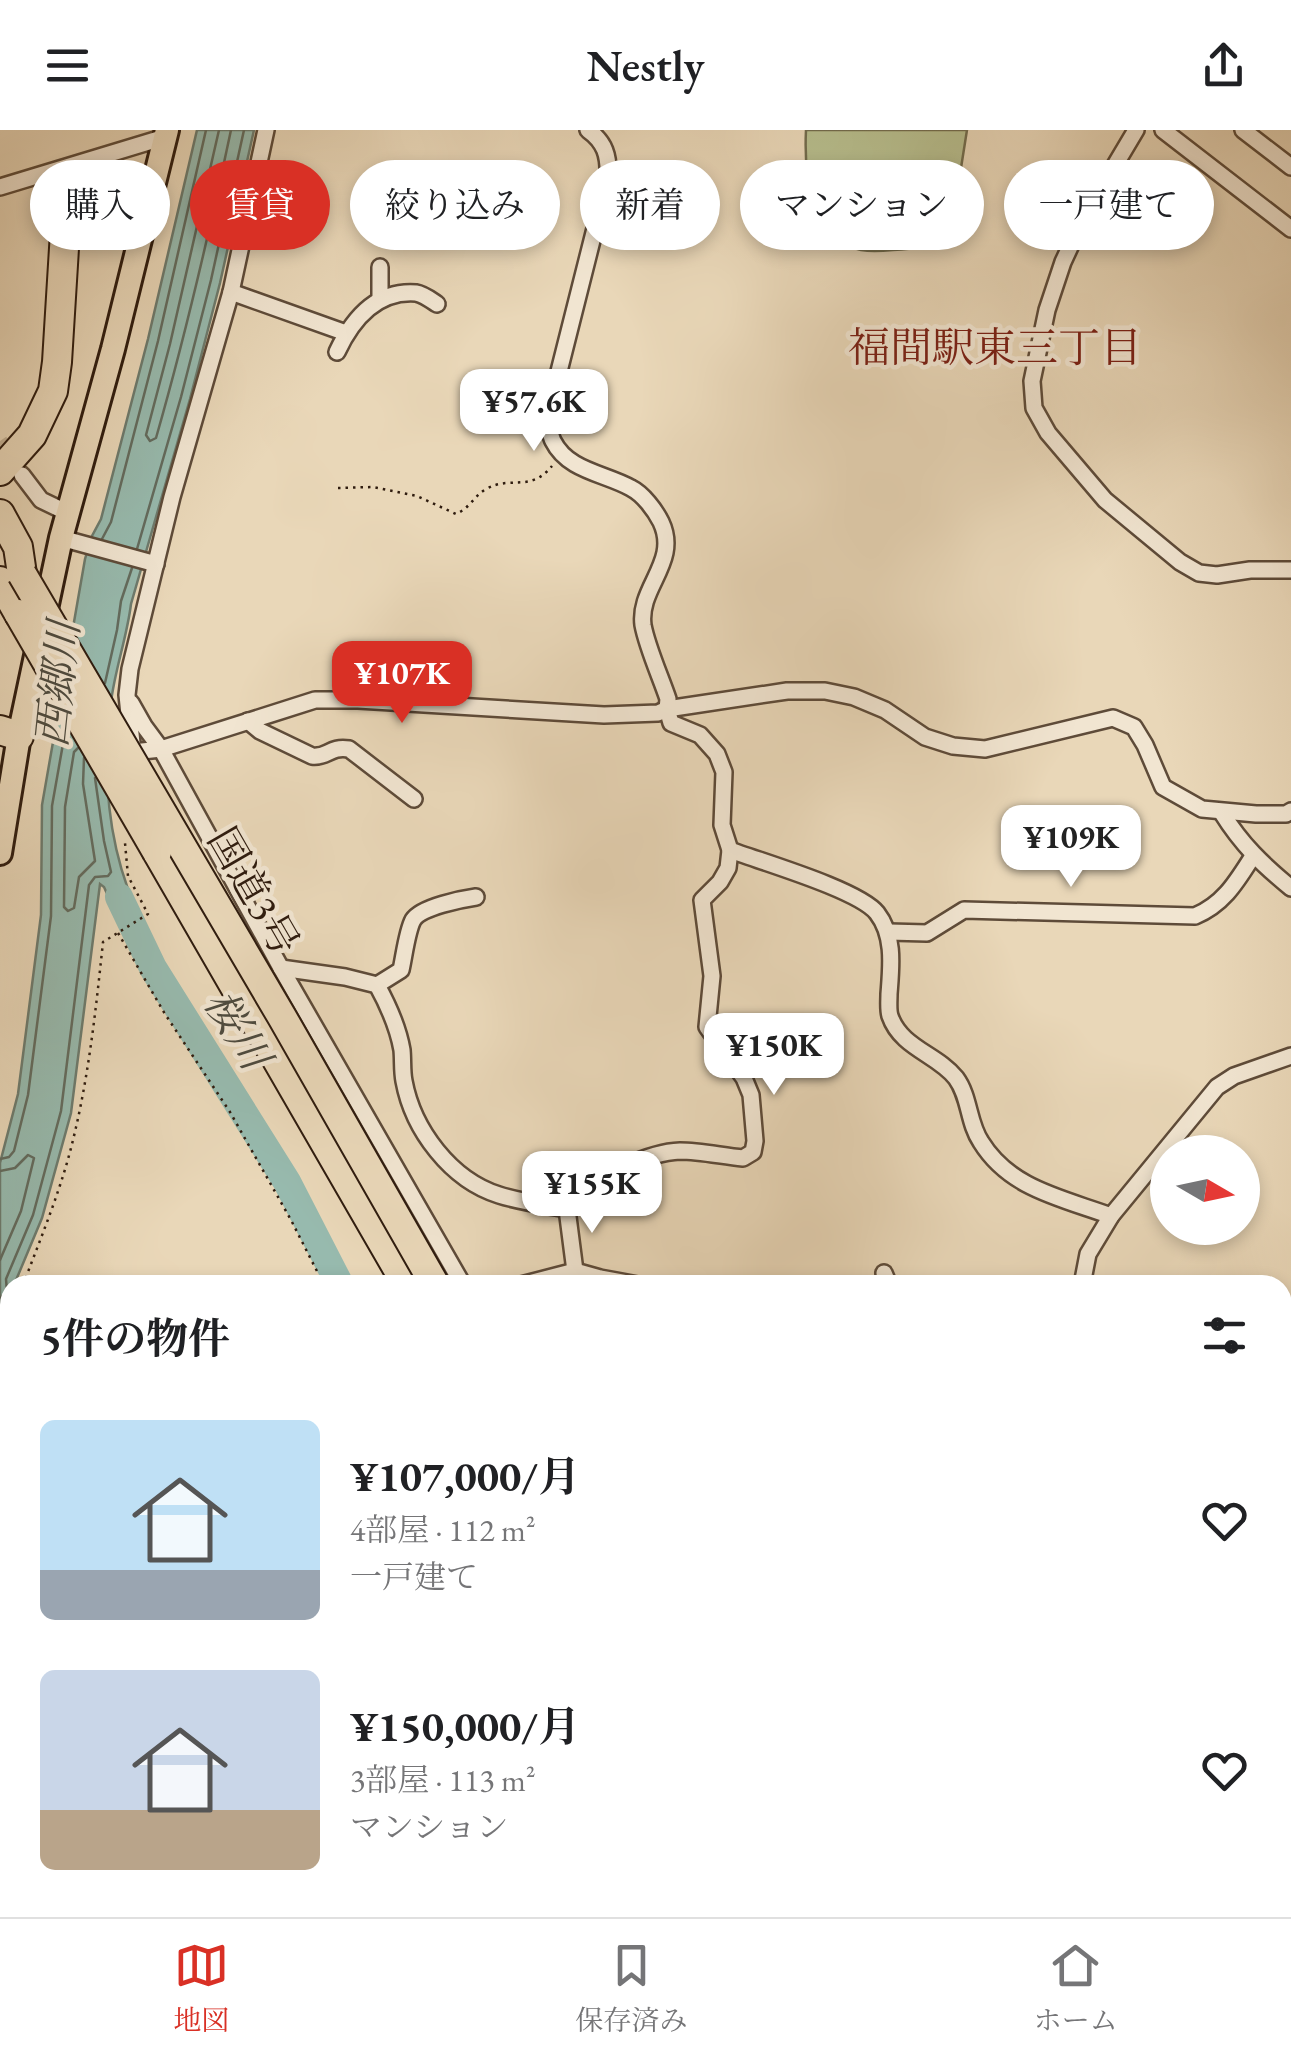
<!DOCTYPE html>
<html lang="ja">
<meta charset="utf-8">
<style>
body{margin:0;font-family:"EB Garamond","Noto Serif JP",serif;background:#f2f2f2;color:#202124;height:100vh;display:flex;flex-direction:column;font-size:38px;white-space:nowrap}
*{box-sizing:border-box;margin:0}
p{font-size:32px;color:#757577}
.icon{flex:none;width:55px;height:55px;fill:none;stroke:currentColor;stroke-width:2;stroke-linecap:round;stroke-linejoin:round}
.map{position:relative;flex:1;overflow:hidden}
.panel{position:absolute;left:0px;top:1145px;width:1292px;height:642px;display:flex;flex-direction:column;background:#fff;border-radius:30px 30px 0 0;box-shadow:0 5px 15px #0003}
.panel>*{flex:none}
.hud{position:absolute;left:30px;top:30px;width:1232px;height:90px;display:flex;gap:20px}
.needle{width:65px;rotate:99deg}
.buttons{position:absolute;left:1150px;top:1005px;display:grid;gap:20px}
.buttons a{display:grid;place-items:center;width:110px;height:110px;border-radius:50%;background:#fff;box-shadow:0 5px 15px #0003;font-size:50px}
.price{position:absolute;translate:-50% -85px;padding:0 22px;border-radius:20px;background:#fff;color:#222;font-size:32px;line-height:65px;filter:drop-shadow(0 2px 5px #0008)}
.price::after{content:'';position:absolute;left:50%;top:60px;width:30px;height:22px;margin-left:-15px;background:inherit;clip-path:polygon(0 0,100% 0,50% 100%)}
.price.active{background:#d93025;color:#fff}
ul{padding:0;list-style:none}
li{display:flex;align-items:center;gap:30px;height:250px;padding:0 40px}
li span{display:grid;place-items:center;flex:none;width:280px;height:200px;border-radius:15px;color:#555}
li>.icon{margin-inline-start:auto}
span .icon{width:120px;height:120px;fill:#fffc;stroke-width:1}
li b{font-size:42px}
h2{display:flex;justify-content:space-between;align-items:center;height:120px;padding:0 40px;font-size:42px}
.tag{padding:0 35px;border-radius:45px;background:#fff;box-shadow:0 5px 15px #0003;font-size:35px;line-height:90px}
.tag.active{background:#d93025;color:#fff}
header{display:flex;justify-content:space-between;align-items:center;height:130px;padding:0 40px;background:#fff;font-size:45px;font-weight:600}
.dock{display:flex;justify-content:space-around;align-items:center;height:140px;border-top:2px solid #e0e0e0;background:#fff;font-size:28px;color:#757577}
.dock a{display:grid;justify-items:center;gap:5px}
.dock .active{color:#d93025}
.map>svg:first-child{display:block}
</style>
<header><svg class="icon" aria-label="menu" viewBox="0 0 24 24"><path d="M4 6h16M4 12h16M4 18h16"/></svg>Nestly<svg class="icon" aria-label="share" viewBox="0 0 24 24"><path d="M12 15V3M7 8l5-5 5 5M5 13v7h14v-7"/></svg></header>
<div class="map">
<svg width="1291" height="1787" viewBox="0 0 1291 1787">
<rect width="100%" height="100%" fill="#e9d7b8"/>
<filter id="stains"><feTurbulence type="fractalNoise" baseFrequency=".002" numOctaves="4"/><feColorMatrix values="0 0 0 0 .2 0 0 0 0 .09 0 0 0 0 .02 0 0 0 .5 -.17"/></filter>
<radialGradient id="worn" r=".72"><stop offset=".6" stop-color="#630" stop-opacity="0"/><stop offset="1" stop-color="#630" stop-opacity=".3"/></radialGradient>
<path fill="#b7be8e" stroke="#736d4e" stroke-width="2.5" d="M806 0H967L952 95 947 106C931 117 912 119 893 120 883 121 872 122 861 120 809 109 804 43 806 0Z"/>
<path fill="#97baae" stroke="#6d7b6e" stroke-width="2.5" d="M197 0H254L220 153 190 269 131 474C127 507 115 539 111 572 101 650 108 725 144 796L127 808 104 757 100 754 71 983 42 1088 14 1155H10V1165L0 1189V1033L18 964 41 785 42 675 85 429 92 406 101 389 148 209Z"/>
<g fill="none" stroke-linecap="round" stroke-linejoin="round">
<g stroke="#636b5e" stroke-width="2.5">
<path d="M219 0 170 214 146 305 150 311 156 308C185 207 209 104 231 0"/>
<path d="M102 409 111 392 158 211 206 0"/>
<path d="M137 419 181 267 211 150 244 0"/>
<path d="M105 553 117 500 121 471 132 438"/>
<path d="M78 618 74 622 65 677 64 777 68 781 74 778 79 747 95 731 83 654 84 628"/>
<path d="M0 1029 9 1027 14 1021 28 965 51 786 52 676 66 597"/>
<path d="M0 1041 15 1038 28 1025 34 1028 21 1081 0 1130"/>
<path d="M0 1168 7 1162 6 1149 33 1085 61 981 89 755 95 747 108 746 111 742 104 711 95 648"/>
</g>
<path stroke="#97baae" stroke-width="28" d="M119 767 153 838 287 1052 340 1155"/>
<path stroke="#c4b296" stroke-width="15" stroke-dasharray="15 8" stroke-linecap="butt" d="M0 311 15 333"/>
<defs>
<g id="street">
<path d="M1136 0 1083 89 1063 132 1047 180 1032 251 1034 278 1048 303 1105 370 1180 432 1199 443 1217 445 1250 440H1291"/>
<path d="M1163 0 1291 99"/>
<path d="M1243 0 1291 37"/>
<path d="M0 57 165 7"/>
<path d="M380 137V168"/>
<path d="M231 162 346 203"/>
<path d="M337 222C352 190 376 160 416 163 423 164 431 170 437 174"/>
<path d="M22 345 41 370 68 383"/>
<path d="M61 408 156 434"/>
<path d="M131 573 144 596 161 619 281 838 463 1155"/>
<path d="M248 591 260 601 312 626C328 628 329 616 349 619L414 669"/>
<path d="M133 622 161 619 315 570H358L604 585 658 583 667 579 787 561H825L854 567 885 580 925 607 953 616 985 619 1113 588 1134 597 1145 615 1163 657 1202 679 1256 684H1286L1291 681"/>
<path d="M133 623 127 565 130 539 172 367 231 162 266 0"/>
<path d="M1222 683C1242 715 1262 734 1291 758"/>
<path d="M730 720C762 732 859 760 877 783 895 806 891 837 889 864 889 871 888 880 890 886 901 918 937 924 956 948 970 967 968 993 981 1012 1010 1059 1062 1068 1111 1086"/>
<path d="M889 802 927 803 964 780 1195 786C1224 774 1237 751 1253 726"/>
<path d="M281 838 345 847 377 855C388 875 398 897 402 920 403 930 402 941 404 951 413 1000 451 1050 499 1065 521 1072 545 1075 567 1079"/>
<path d="M377 855 401 840C404 827 407 801 413 790 421 777 462 769 476 767"/>
<path d="M575 1141 567 1079 571 1067C598 1048 647 1022 680 1021 700 1021 722 1026 743 1028L753 1022 755 1011 751 965 744 948 707 897 712 846 702 770 720 752 728 738 730 720 722 695 724 642 717 624 700 605 671 593 667 579 668 569C661 548 647 517 643 495 638 457 680 432 661 392 655 380 643 364 631 358 604 343 568 341 553 311 550 305 549 296 547 289L608 47C609 26 605 12 588 0"/>
<path d="M884 1143 889 1155"/>
<path d="M521 1155 575 1141 600 1148 638 1155"/>
<path d="M1082 1155 1088 1124 1111 1086 1217 957 1234 946 1291 926"/>
<path d="M0 1274H10"/>
<path d="M1282 1299 1291 1301"/>
<path d="M0 1580 10 1574"/>
<path d="M1285 1681 1291 1683"/>
<path d="M742 1778 748 1787"/>
<path d="M817 1778 821 1787"/>
<path d="M1196 1778 1257 1787"/>
<path d="M82 1787 85 1778"/>
</g>
<path id="primary" d="M0 723 19 606 61 408 113 219 167 0"/>
<g id="highway">
<path d="M0 341 32 305 53 261 57 232 65 102 69 80 81 66 95 61 123 64 151 70"/>
<path d="M0 384 18 417 22 444"/>
<path d="M0 451 19 484"/>
<path d="M0 600 19 606"/>
<path d="M157 722 407 1155"/>
<path d="M768 1778 774 1787"/>
<path d="M796 1778 802 1787"/>
</g>
</defs>
<use href="#street" stroke="#5e4b39" stroke-width="20"/>
<use href="#primary" stroke="#2f1c0f" stroke-width="28"/>
<use href="#highway" stroke="#2f1c0f" stroke-width="32"/>
<g stroke="#2f1c0f" stroke-width="2.5" stroke-dasharray="2.5 5" stroke-linecap="butt">
<path d="M338 358 373 357 417 366 456 384C470 378 474 366 486 359 511 345 530 363 552 336"/>
<path d="M118 803 165 884 230 982 291 1090 324 1155"/>
<path d="M23 1155C41 1107 61 1060 73 1010 89 945 96 878 103 812L148 784 128 746 125 713"/>
<path d="M0 1213 10 1188"/>
<path d="M331 1787 334 1778"/>
<path d="M581 1787 584 1778"/>
</g>
<use href="#street" stroke="#f1e5d1" stroke-width="15"/>
<use href="#primary" stroke="#e9d7b8" stroke-width="22"/>
<use href="#highway" stroke="#e9d7b8" stroke-width="28"/>
<defs>
<g id="highway-bridge">
<path d="M22 444 282 887 435 1155"/>
<path d="M19 484 157 722"/>
</g>
</defs>
<use href="#highway-bridge" stroke="#2f1c0f" stroke-width="32" stroke-linecap="butt"/>
<use href="#highway-bridge" stroke="#e9d7b8" stroke-width="28"/>
</g>
<g text-anchor="middle" stroke-width="9" stroke-linejoin="round" paint-order="stroke">
<g font-size="40" fill="#2f1c0f" stroke="#f1e5d1">
<text transform="translate(254 761) rotate(60)" y="14">国道3号</text>
</g>
<g font-size="42" fill="#7a1f14" stroke="#f1e5d1">
<text x="995" y="232">福間駅東三丁目</text>
</g>
<g font-size="42" font-style="italic" fill="#4e4b3f" stroke="#f1e5d1">
<text transform="translate(57 554) rotate(-84)" y="15">西郷川</text>
<text transform="translate(238 899) rotate(58)" y="15">桜川</text>
</g>
</g>
<rect width="100%" height="100%" filter="url(#stains)"/>
<rect width="100%" height="100%" fill="url(#worn)"/>
</svg>
<div class="buttons">
<a><svg class="needle" viewBox="-14 -14 28 28"><path d="M0-13l5 13h-10z" fill="#e53935"/><path d="M0 13l5-13h-10z" fill="#757577"/></svg></a>
</div>
<b class="price" style="left:534px;top:324px">¥57.6K</b>
<b class="price active" style="left:402px;top:596px">¥107K</b>
<b class="price" style="left:1071px;top:760px">¥109K</b>
<b class="price" style="left:774px;top:968px">¥150K</b>
<b class="price" style="left:592px;top:1106px">¥155K</b>
<div class="hud">
<a class="tag">購入</a>
<a class="tag active">賃貸</a>
<a class="tag">絞り込み</a>
<a class="tag">新着</a>
<a class="tag">マンション</a>
<a class="tag">一戸建て</a>
</div>
<section class="panel">
<h2>5件の物件<svg class="icon" aria-label="filters" viewBox="0 0 24 24"><path d="M4 7h16M4 17h16"/><circle cx="9" cy="7" r="2"/><circle cx="15" cy="17" r="2"/></svg></h2>
<ul>
<li><span style="background:linear-gradient(#bfe0f5 75%,#9aa5b1 0)"><svg class="icon" aria-label="home" viewBox="0 0 24 24"><path d="M3 11l9-7 9 7M6 9v11h12V9"/></svg></span><div><b>¥107,000/月</b><p>4部屋 · 112 m²</p><p>一戸建て</p></div><svg class="icon" aria-label="heart" viewBox="0 0 24 24"><path d="M12 20l-8-8c-3-5 5-10 8-4 3-6 11-1 8 4z"/></svg></li>
<li><span style="background:linear-gradient(#c9d6e8 70%,#b9a48a 0)"><svg class="icon" aria-label="home" viewBox="0 0 24 24"><path d="M3 11l9-7 9 7M6 9v11h12V9"/></svg></span><div><b>¥150,000/月</b><p>3部屋 · 113 m²</p><p>マンション</p></div><svg class="icon" aria-label="heart" viewBox="0 0 24 24"><path d="M12 20l-8-8c-3-5 5-10 8-4 3-6 11-1 8 4z"/></svg></li>
</ul>
</section>
</div>
<nav class="dock">
<a class="active"><svg class="icon" aria-label="map" viewBox="0 0 24 24"><path d="M3 6l6-2 6 2 6-2v14l-6 2-6-2-6 2zM9 4v14M15 6v14"/></svg>地図</a>
<a><svg class="icon" aria-label="saved" viewBox="0 0 24 24"><path d="M7 4h10v16l-5-4-5 4z"/></svg>保存済み</a>
<a><svg class="icon" aria-label="home" viewBox="0 0 24 24"><path d="M3 11l9-7 9 7M6 9v11h12V9"/></svg>ホーム</a>
</nav>
